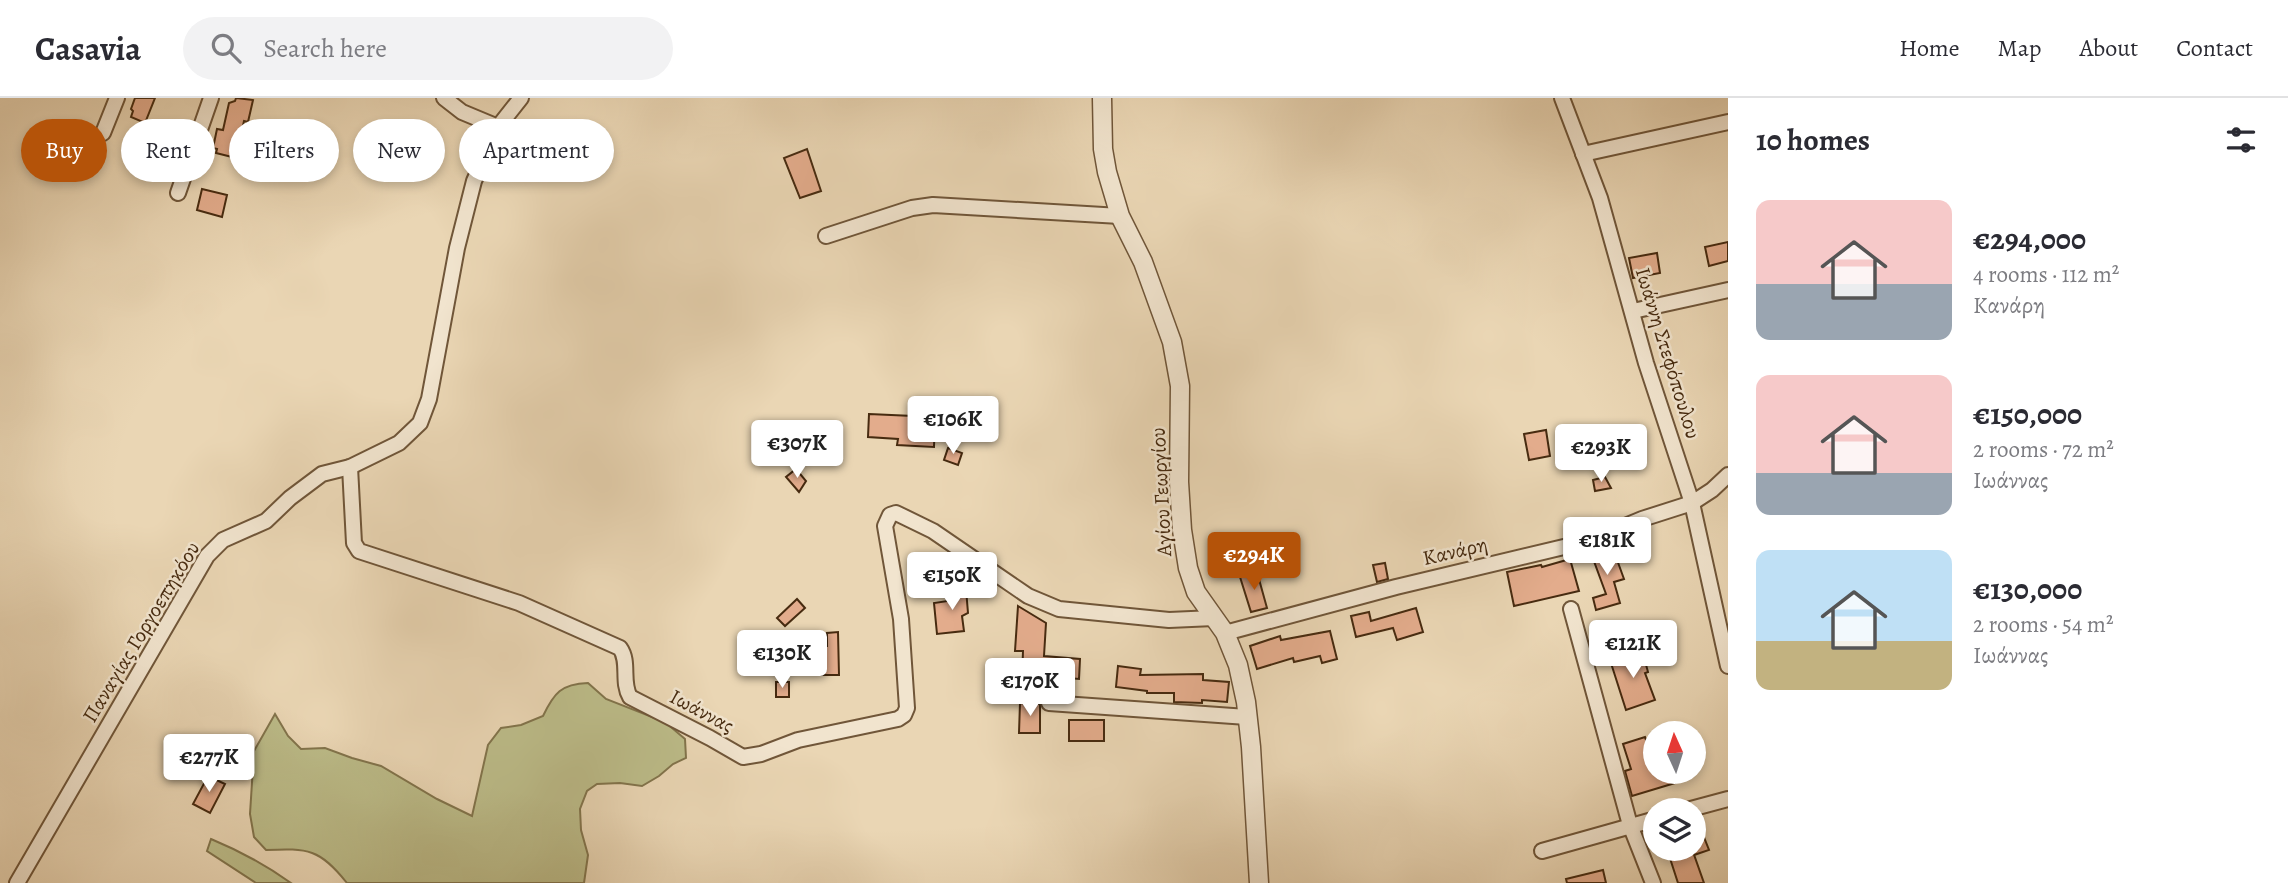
<!DOCTYPE html>
<meta charset="utf-8">
<style>
body{margin:0;font-family:Alegreya,serif;background:#f2f2f3;color:#2b2b33;height:100vh;display:flex;flex-direction:column;font-size:26px;white-space:nowrap}
*{box-sizing:border-box;margin:0}
p{font-size:23px;color:#7c7c81}
.icon{flex:none;width:38px;height:38px;fill:none;stroke:currentColor;stroke-width:2;stroke-linecap:round;stroke-linejoin:round}
.map{position:relative;flex:1;overflow:hidden}
.details{display:flex;flex-direction:column;background:#fff;width:560px}
.details>*{flex:none}
.guide{position:absolute;left:21px;top:21px;width:665px;height:63px;display:flex;gap:14px}
.needle{width:46px;rotate:357deg}
.tools{position:absolute;left:1643px;top:623px;display:grid;gap:14px}
.tools a{display:grid;place-items:center;width:63px;height:63px;border-radius:50%;background:#fff;box-shadow:0 4px 10px #0003;font-size:35px}
.price{position:absolute;translate:-50% -60px;padding:0 16px;border-radius:7px;background:#fff;color:#222;font-size:23px;line-height:46px;filter:drop-shadow(0 2px 4px #0008)}
.price::after{content:'';position:absolute;left:50%;top:42px;width:21px;height:16px;margin-left:-10px;background:inherit;clip-path:polygon(0 0,100% 0,50% 100%)}
.price.on{background:#b45309;color:#fff}
ul{padding:0;list-style:none}
li{display:flex;align-items:center;gap:21px;height:175px;padding:0 28px}
li span{display:grid;place-items:center;flex:none;width:196px;height:140px;border-radius:14px;color:#555}
li>.icon{margin-inline-start:auto}
span .icon{width:84px;height:84px;fill:#fffc;stroke-width:1}
li b{font-size:30px}
h2{display:flex;justify-content:space-between;align-items:center;height:84px;padding:0 28px;font-size:30px}
.tag{padding:0 24px;border-radius:32px;background:#fff;box-shadow:0 4px 10px #0003;font-size:24px;line-height:63px}
.tag.on{background:#b45309;color:#fff}
header{display:flex;align-items:center;gap:42px;box-sizing:border-box;height:98px;padding:0 35px;background:#fff;border-bottom:2px solid #e1e1e2}
header strong{font-size:33px}
nav{display:flex;gap:38px;margin-inline-start:auto;font-size:24px}
.search{width:490px;height:63px;background:#f2f2f3;display:flex;align-items:center;gap:18px;box-sizing:border-box;padding:0 24px;border-radius:38px;color:#7c7c81;font-size:26px}
main{display:flex;flex:1;min-height:0}
.map>svg:first-child{display:block}
</style>
<header>
<strong>Casavia</strong>
<div class="search"><svg class="icon" aria-label="search" viewBox="0 0 24 24"><circle cx="10" cy="10" r="6"/><path d="M15 15l6 6"/></svg>Search here</div>
<nav><a>Home</a><a>Map</a><a>About</a><a>Contact</a></nav>
</header>
<main>
<div class="map">
<svg width="1728" height="785" viewBox="0 0 1728 785">
<rect width="100%" height="100%" fill="#ead6b4"/>
<filter id="stains"><feTurbulence type="fractalNoise" baseFrequency=".00286" numOctaves="4"/><feColorMatrix values="0 0 0 0 .2 0 0 0 0 .09 0 0 0 0 .02 0 0 0 .5 -.17"/></filter>
<radialGradient id="worn" r=".72"><stop offset=".6" stop-color="#630" stop-opacity="0"/><stop offset="1" stop-color="#630" stop-opacity=".3"/></radialGradient>
<g fill="#bcbc89" stroke="#82744c" stroke-width="2">
<path d="M588 585 606 601 665 624 685 641 686 660 673 666 659 678 642 688 620 685 597 686 587 693 580 711 581 732 588 757 584 785H347C320 751 308 750 266 752L254 739 250 716 254 653 275 616 288 638 301 651 325 650 352 660 381 668 437 701 472 718 488 647 501 630 521 627 543 618C554 595 561 586 588 585Z"/>
<path d="M211 741C240 753 266 767 291 785H256L207 753Z"/>
</g>
<g fill="#e3ac8c" stroke="#472b10" stroke-width="2">
<path d="M135 0H155L145 25 131 19 133 13 131 11Z"/>
<path d="M236 0 253 2 248 24 244 23 236 60 216 55 217 51 213 50 217 31 223 32 229 5 235 3Z"/>
<path d="M807 51 821 93 800 100 784 60Z"/>
<path d="M202 91 227 97 222 119 197 112Z"/>
<path d="M1728 144V163L1709 168 1705 149Z"/>
<path d="M1657 155 1660 175 1633 180 1629 160Z"/>
<path d="M869 316 935 319 934 349 897 347 898 341 868 339Z"/>
<path d="M1546 332 1550 358 1529 362 1524 336Z"/>
<path d="M948 350 962 355 958 367 944 362Z"/>
<path d="M796 371 806 383 799 394 786 379Z"/>
<path d="M1605 379 1611 390 1595 393 1593 382Z"/>
<path d="M1612 448 1624 481 1614 484 1620 505 1596 512 1593 500 1606 496 1591 455Z"/>
<path d="M1570 461 1579 493 1514 508 1507 474 1541 467 1542 469Z"/>
<path d="M1385 465 1388 481 1377 484 1373 467Z"/>
<path d="M1257 474 1267 510 1251 514 1240 479Z"/>
<path d="M966 491 968 515 962 518 964 533 937 536 934 505 948 503 947 493Z"/>
<path d="M797 501 805 510 785 528 777 520Z"/>
<path d="M1018 508 1046 525 1044 558 1080 561 1079 581 1046 578 1045 583 1022 582 1023 553H1015Z"/>
<path d="M1416 510 1423 534 1397 542 1393 530 1356 539 1351 518 1369 514 1371 523Z"/>
<path d="M1330 533 1337 561 1322 565 1320 558 1294 564 1293 560 1257 571 1250 548 1280 538 1281 542Z"/>
<path d="M838 534 839 577H805L804 549 827 548V535Z"/>
<path d="M1642 552 1648 574 1645 575 1655 602 1626 612 1610 562Z"/>
<path d="M1118 568 1141 571 1140 577 1203 576V582L1229 584 1227 604 1202 602V605L1174 604V595H1147V593L1116 589Z"/>
<rect x="776" y="584" width="13" height="15"/>
<path d="M1020 605 1040 606V635H1019Z"/>
<rect x="1069" y="622" width="35" height="21"/>
<path d="M1645 639 1656 674H1672L1675 685 1632 698 1625 673 1631 671 1623 646Z"/>
<path d="M208 678 225 686 210 715 193 706Z"/>
<path d="M1696 719 1709 752 1694 757V720Z"/>
<path d="M1667 751H1692L1704 785H1678Z"/>
<path d="M1603 772 1606 785H1567L1566 781Z"/>
</g>
<g fill="none" stroke-linecap="round" stroke-linejoin="round">
<defs>
<g id="minor">
<path d="M444 0 462 14 498 29"/>
<path d="M1562 0 1600 100 1646 265 1692 405 1728 568"/>
<path d="M103 35 117 0"/>
<path d="M1583 56 1728 24"/>
<path d="M178 95 211 0"/>
<path d="M826 138 912 110 933 107 1120 118"/>
<path d="M1633 213 1728 192"/>
<path d="M350 369 354 445 359 453 519 505 620 550C630 564 621 584 630 599L710 640 743 659 761 656 798 642 898 621 904 617 907 610 901 521 885 428 890 417 896 415 933 433 1028 498 1059 511 1169 522 1214 520"/>
<path d="M1571 511 1630 727 1653 785"/>
<path d="M1225 535 1396 489 1589 443 1642 421 1692 405 1712 392 1728 377"/>
<path d="M1049 605 1247 619"/>
<path d="M1687 712 1728 701"/>
<path d="M1542 753 1656 721"/>
<path d="M17 785 207 458 223 442 266 423 290 400 322 376 350 369 399 345 420 325 429 301 457 150 474 83 498 29 521 0"/>
</g>
<path id="tertiary" d="M1102 0 1103 51 1107 74 1120 118 1143 164 1172 244 1180 288 1179 384 1182 432 1188 470 1196 494 1225 535 1238 567 1246 604 1251 649 1259 785"/>
</defs>
<use href="#minor" stroke="#705639" stroke-width="18"/>
<use href="#tertiary" stroke="#705639" stroke-width="21"/>
<use href="#minor" stroke="#f1e4ce" stroke-width="14"/>
<use href="#tertiary" stroke="#f1e4ce" stroke-width="18"/>
</g>
<g text-anchor="middle" stroke-width="5" stroke-linejoin="round" paint-order="stroke">
<g font-size="21" fill="#472b10" stroke="#f1e4ce">
<text transform="translate(1668 255) rotate(73)" y="7">Ιωάννη Στεφόπουλου</text>
<text transform="translate(1161 394) rotate(-93)" y="7">Αγίου Γεωργίου</text>
<text transform="translate(1455 453) rotate(-13)" y="7">Κανάρη</text>
<text transform="translate(141 534) rotate(-59)" y="7">Παναγίας Γοργοεπηκόου</text>
<text transform="translate(702 613) rotate(28)" y="7">Ιωάννας</text>
</g>
</g>
<rect width="100%" height="100%" filter="url(#stains)"/>
<rect width="100%" height="100%" fill="url(#worn)"/>
</svg>
<div class="tools">
<a><svg class="needle" viewBox="-14 -14 28 28"><path d="M0-13l5 13h-10z" fill="#e53935"/><path d="M0 13l5-13h-10z" fill="#7c7c81"/></svg></a>
<a><svg class="icon" aria-label="layers" viewBox="0 0 24 24"><path d="M12 4l9 5-9 5-9-5zM3 14l9 5 9-5"/></svg></a>
</div>
<b class="price" style="left:953px;top:358px">€106K</b>
<b class="price" style="left:797px;top:382px">€307K</b>
<b class="price" style="left:1601px;top:386px">€293K</b>
<b class="price" style="left:1607px;top:479px">€181K</b>
<b class="price on" style="left:1254px;top:494px">€294K</b>
<b class="price" style="left:952px;top:514px">€150K</b>
<b class="price" style="left:1633px;top:582px">€121K</b>
<b class="price" style="left:782px;top:592px">€130K</b>
<b class="price" style="left:1030px;top:620px">€170K</b>
<b class="price" style="left:209px;top:696px">€277K</b>
<div class="guide">
<a class="tag on">Buy</a>
<a class="tag">Rent</a>
<a class="tag">Filters</a>
<a class="tag">New</a>
<a class="tag">Apartment</a>
</div>
</div>
<section class="details">
<h2>10 homes<svg class="icon" aria-label="filters" viewBox="0 0 24 24"><path d="M4 7h16M4 17h16"/><circle cx="9" cy="7" r="2"/><circle cx="15" cy="17" r="2"/></svg></h2>
<ul>
<li><span style="background:linear-gradient(#f6c9c9 60%,#9aa5b1 0)"><svg class="icon" aria-label="home" viewBox="0 0 24 24"><path d="M3 11l9-7 9 7M6 9v11h12V9"/></svg></span><div><b>€294,000</b><p>4 rooms · 112 m²</p><p>Κανάρη</p></div></li>
<li><span style="background:linear-gradient(#f6c9c9 70%,#9aa5b1 0)"><svg class="icon" aria-label="home" viewBox="0 0 24 24"><path d="M3 11l9-7 9 7M6 9v11h12V9"/></svg></span><div><b>€150,000</b><p>2 rooms · 72 m²</p><p>Ιωάννας</p></div></li>
<li><span style="background:linear-gradient(#bfe0f5 65%,#c2b280 0)"><svg class="icon" aria-label="home" viewBox="0 0 24 24"><path d="M3 11l9-7 9 7M6 9v11h12V9"/></svg></span><div><b>€130,000</b><p>2 rooms · 54 m²</p><p>Ιωάννας</p></div></li>
</ul>
</section>
</main>
